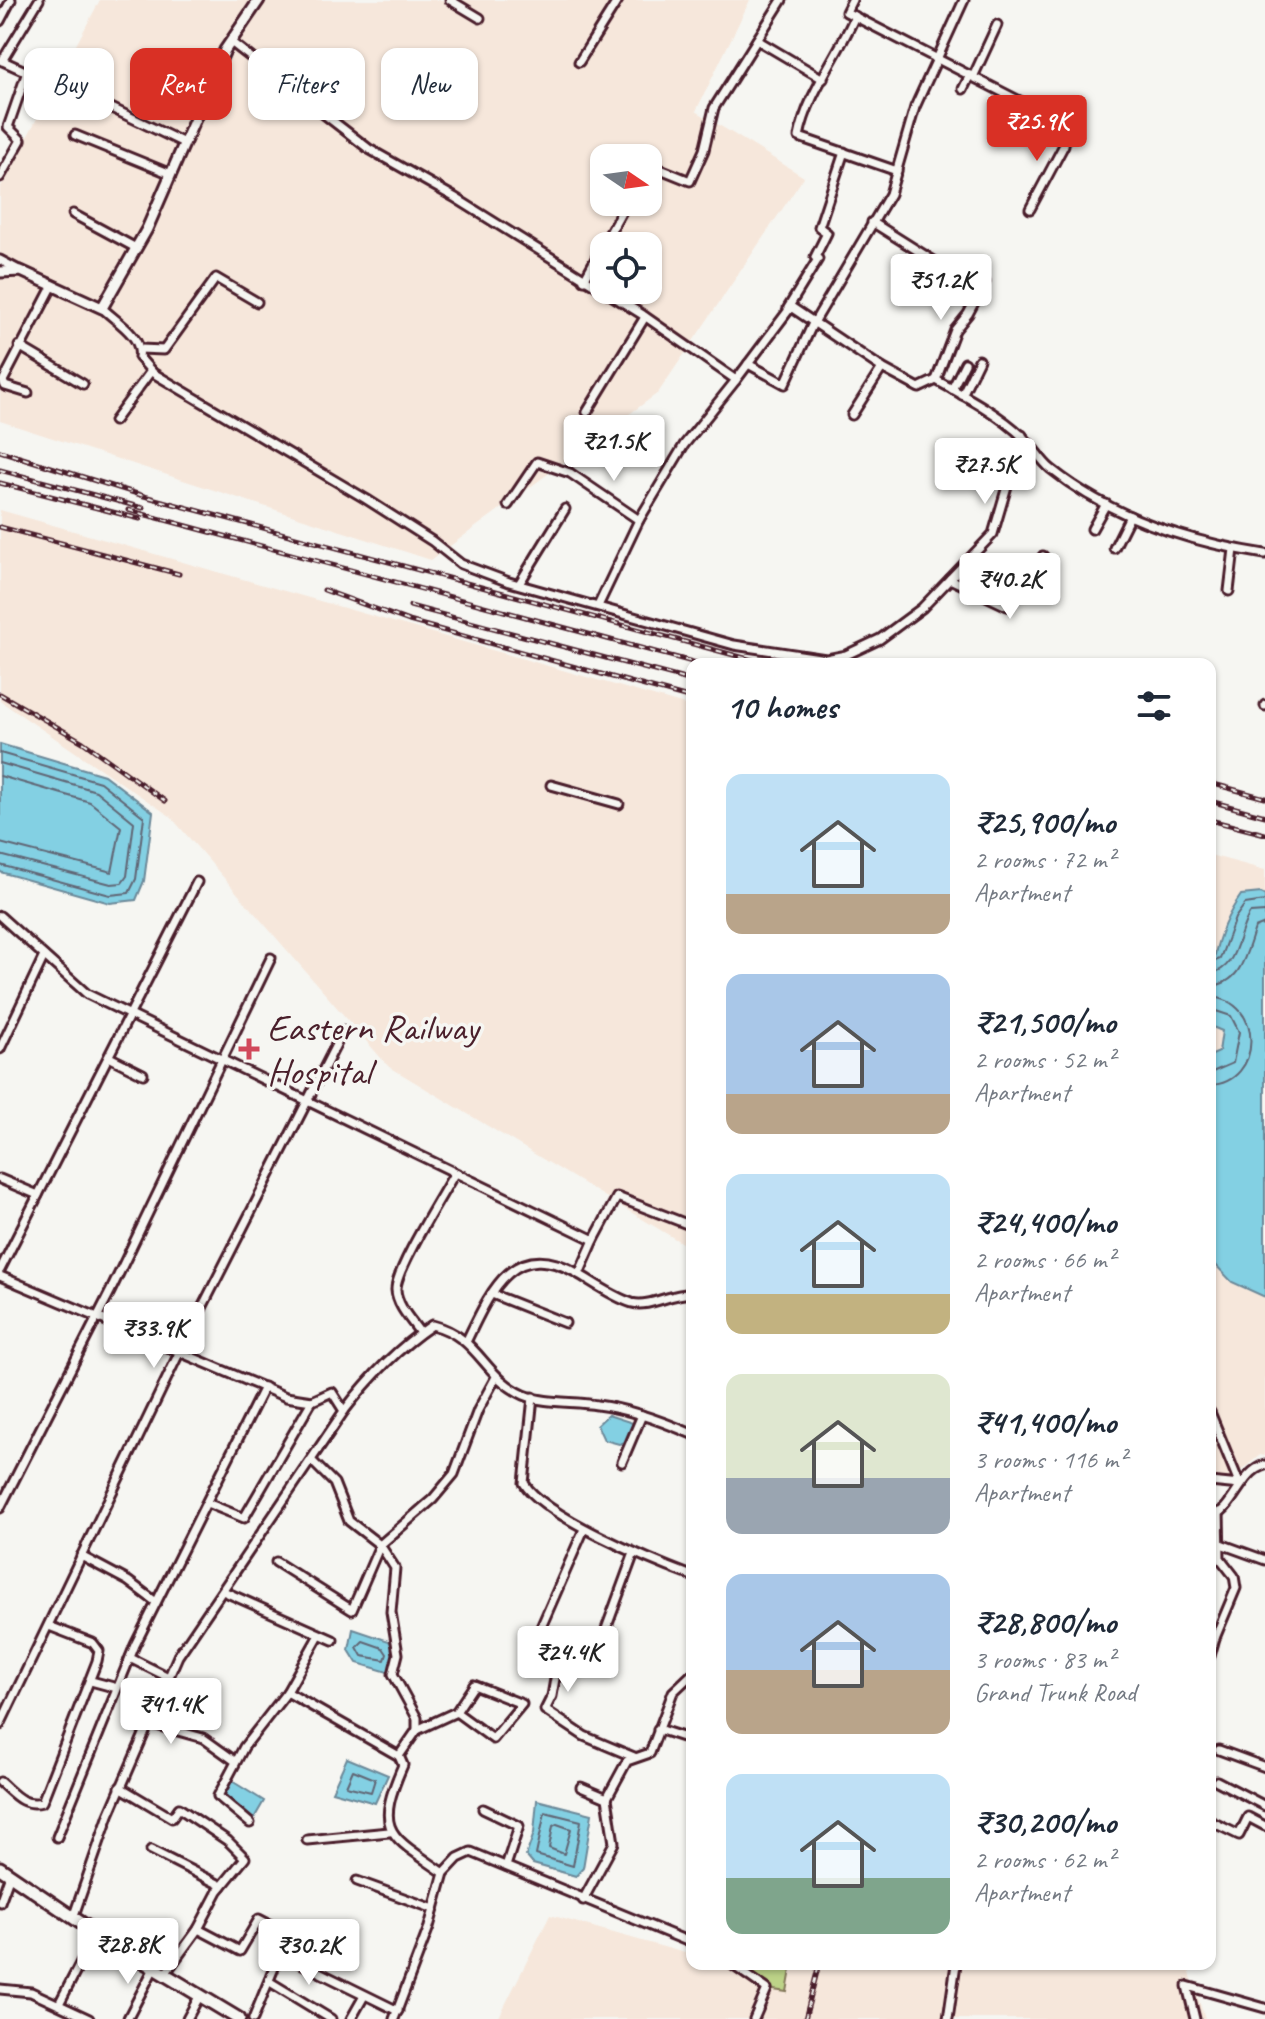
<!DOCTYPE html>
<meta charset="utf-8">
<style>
body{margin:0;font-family:Caveat,sans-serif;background:#f2f2f3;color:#1f2937;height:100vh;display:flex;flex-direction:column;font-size:30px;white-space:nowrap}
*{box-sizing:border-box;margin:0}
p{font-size:26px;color:#747a83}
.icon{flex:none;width:44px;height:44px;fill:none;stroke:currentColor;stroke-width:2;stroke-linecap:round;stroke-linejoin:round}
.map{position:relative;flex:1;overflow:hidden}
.side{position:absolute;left:686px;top:658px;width:530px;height:1312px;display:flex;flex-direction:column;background:#fff;border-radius:16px;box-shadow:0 2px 6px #0004}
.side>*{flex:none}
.hud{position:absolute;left:24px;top:48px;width:542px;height:72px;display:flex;gap:16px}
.needle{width:52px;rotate:103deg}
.buttons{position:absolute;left:590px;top:144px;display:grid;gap:16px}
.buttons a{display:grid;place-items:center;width:72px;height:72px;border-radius:16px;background:#fff;box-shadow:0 2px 6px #0004;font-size:40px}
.price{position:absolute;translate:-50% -68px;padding:0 18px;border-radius:8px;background:#fff;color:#222;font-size:26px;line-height:52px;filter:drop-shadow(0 2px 4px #0008)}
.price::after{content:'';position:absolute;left:50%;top:48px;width:24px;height:18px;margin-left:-12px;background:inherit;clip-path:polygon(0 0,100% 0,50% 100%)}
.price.selected{background:#d93025;color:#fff}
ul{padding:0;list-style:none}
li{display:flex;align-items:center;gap:24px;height:200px;padding:0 40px}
li span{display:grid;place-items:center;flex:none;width:224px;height:160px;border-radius:16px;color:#555}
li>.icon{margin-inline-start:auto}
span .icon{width:96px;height:96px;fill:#fffc;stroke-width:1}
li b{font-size:34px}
h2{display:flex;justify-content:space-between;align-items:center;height:96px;padding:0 40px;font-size:34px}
.pill{padding:0 28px;border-radius:16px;background:#fff;box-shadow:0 2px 6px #0004;font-size:28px;line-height:72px}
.pill.selected{background:#d93025;color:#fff}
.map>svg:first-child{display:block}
</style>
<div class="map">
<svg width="1265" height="2019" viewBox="0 0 1265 2019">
<rect width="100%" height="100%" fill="#f6f6f2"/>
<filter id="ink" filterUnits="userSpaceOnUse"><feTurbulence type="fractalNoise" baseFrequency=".0125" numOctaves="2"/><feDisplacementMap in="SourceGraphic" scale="16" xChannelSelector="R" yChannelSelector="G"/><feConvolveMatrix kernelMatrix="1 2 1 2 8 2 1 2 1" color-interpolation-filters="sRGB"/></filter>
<g filter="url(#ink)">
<g fill="#f6e7db" fill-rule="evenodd">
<path d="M100 0H750L696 111 804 177 658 393 431 560 0 421V188ZM604 158H648V202H604ZM604 246H648V290H604Z"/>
<path d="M0 510 692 707V1249L388 1066 170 816 0 701Z"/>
<path d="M1210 855 1265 870V1456L1260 1455 1231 1479H1210Z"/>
<path d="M550 1915 692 1955V1964H726L789 1981 794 1964H1187L1205 2019H498Z"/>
</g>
<path fill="#bdd388" stroke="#84795a" stroke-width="2" d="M732 1964H792L787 1992 767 1989Z"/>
<g fill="#83d0e3" stroke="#6c8999" stroke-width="2">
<path d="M0 744 104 775 153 812 144 881 136 900 110 903 0 872Z"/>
<path d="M1261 893 1265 895V1297L1232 1282 1210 1259V1056L1219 1052 1222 1031 1210 1026C1210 976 1211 938 1241 895Z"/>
<path d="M608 1415 636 1424 629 1441 619 1444 604 1440 597 1425Z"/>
<path d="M353 1629 389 1641 397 1654 388 1672 357 1663 349 1650Z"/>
<path d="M347 1758 388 1775 375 1803 332 1791Z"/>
<path d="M227 1778 264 1801 253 1820 225 1803 221 1794Z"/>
<path d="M537 1800 592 1814 583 1868 576 1876 533 1864 526 1856 534 1833Z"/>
</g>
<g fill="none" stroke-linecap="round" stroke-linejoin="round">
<g stroke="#616675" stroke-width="2">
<path d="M0 753 100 782 144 817 136 879 129 893 110 895 0 865"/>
<path d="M0 763 96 791 134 822 127 876 122 883 111 884 0 855"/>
<path d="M0 776 90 802 121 827 112 872 0 843"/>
<path d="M1210 963 1220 959 1235 918 1245 904 1265 901"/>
<path d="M1210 973C1238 971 1237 932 1250 913L1265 912"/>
<path d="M1210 986C1242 984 1246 953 1255 928L1265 924"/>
<path d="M1210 997C1265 1000 1263 1083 1210 1085"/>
<path d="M1210 1009 1231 1016 1239 1032 1233 1063 1210 1073"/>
<path d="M363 1641 383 1648 387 1654 385 1660 362 1656 357 1647Z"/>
<path d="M353 1770 375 1779 371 1792 346 1786Z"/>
<path d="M545 1812 581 1821 573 1866 536 1855Z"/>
<path d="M557 1824 571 1829 564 1854 549 1848 553 1826Z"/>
</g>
<defs>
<g id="minor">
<path d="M450 0 480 18"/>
<path d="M852 0 846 12 1047 115 1065 130 1064 145 1030 209"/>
<path d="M855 16C838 56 807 94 799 137L897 171"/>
<path d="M0 21 11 0"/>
<path d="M757 40 823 79"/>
<path d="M231 42 369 149 454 197 643 315 736 380 791 307 882 368 919 388 936 380C965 396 999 414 1023 437 1033 446 1040 460 1051 469 1112 518 1189 542 1265 554"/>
<path d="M2 61 39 0"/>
<path d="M579 62 618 0"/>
<path d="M973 77 997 25"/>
<path d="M963 89 970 75"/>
<path d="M99 102 184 143"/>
<path d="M75 135 171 174"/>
<path d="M648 164 690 181 704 150 714 108 782 0"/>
<path d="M0 177 21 140 8 127 27 72 5 62"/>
<path d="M73 214 136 248"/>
<path d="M872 222 980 290"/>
<path d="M0 260 19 270"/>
<path d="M584 280 627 202"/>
<path d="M102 308C116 321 143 337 139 357L153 373 366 499 432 541 461 564 509 582 734 645 826 659 846 655 880 639 922 608 993 534 1022 435"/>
<path d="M788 308 818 259 815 257 827 233 819 227 844 152"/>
<path d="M815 321 890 194 915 107 964 0"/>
<path d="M19 346 83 384"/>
<path d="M140 349 164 350 216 278 257 302"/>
<path d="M748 364 785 384 814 321"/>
<path d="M936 380 955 330 968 314 985 282"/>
<path d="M952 389 965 363"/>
<path d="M28 393 5 386 3 381 53 285"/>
<path d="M962 395 979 360"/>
<path d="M587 412 645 317"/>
<path d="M852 415 882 368"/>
<path d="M114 421 151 371"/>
<path d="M508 505 537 462 570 473 639 520"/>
<path d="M1092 529 1106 504"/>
<path d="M1114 548 1130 516"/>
<path d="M1031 574 1047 585"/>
<path d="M950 579 1007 606 1043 556"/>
<path d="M519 584 565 509"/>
<path d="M1229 591 1234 549"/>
<path d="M598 606 639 520 684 445 736 380"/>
<path d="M1265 705V706"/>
<path d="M551 785 619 804"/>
<path d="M0 916 87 994 594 1240 617 1197 692 1226"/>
<path d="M0 1049 44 956"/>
<path d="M109 1057 143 1074"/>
<path d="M0 1179 38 1195"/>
<path d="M0 1270 197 882"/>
<path d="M579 1274 594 1240"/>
<path d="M0 1276 286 1397 312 1401 332 1392 344 1411"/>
<path d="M492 1294 565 1323"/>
<path d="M420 1333C412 1321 397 1306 396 1290 395 1270 442 1196 454 1174"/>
<path d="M467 1340C491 1290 514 1237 577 1273 594 1283 613 1297 632 1303 650 1308 672 1292 692 1294"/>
<path d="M533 1397 524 1483C543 1516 654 1562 692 1576"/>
<path d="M1210 1412 1240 1485 1210 1482"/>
<path d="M312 1461 334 1483 349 1521 380 1545 433 1499 454 1474 478 1410 496 1377"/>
<path d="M622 1462 642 1415"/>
<path d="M207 1503 244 1518 312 1401"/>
<path d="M0 1508 111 1290 271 958"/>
<path d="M1210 1517C1234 1512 1239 1472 1265 1465"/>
<path d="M584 1529 528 1657 557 1667 552 1696 545 1710 584 1736 634 1757"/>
<path d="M1218 1543 1265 1560"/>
<path d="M81 1556 128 1581 156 1602"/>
<path d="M276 1562 352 1610 380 1545 395 1568 391 1612 398 1654 393 1674 417 1718V1730"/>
<path d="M223 1591 333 1640"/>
<path d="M1215 1638 1236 1588 1234 1576 1220 1558 1219 1512"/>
<path d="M602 1640 634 1553"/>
<path d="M1210 1656 1215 1638H1211"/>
<path d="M130 1658 168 1677"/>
<path d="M91 1681 117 1688"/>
<path d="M287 1692 319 1635"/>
<path d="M149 1723 203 1738 235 1761"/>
<path d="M0 1725 180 1351 343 1031"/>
<path d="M658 1729 692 1740"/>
<path d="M692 1747V1761"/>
<path d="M1219 1750 1265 1767"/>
<path d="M1217 1781 1265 1806"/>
<path d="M0 1782C14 1794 23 1807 42 1802L97 1661 99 1651 93 1643 49 1626"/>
<path d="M120 1787 172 1818 179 1808 228 1841 245 1858 218 1891 198 1929 165 1974"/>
<path d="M581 1787 607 1798"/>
<path d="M483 1809 519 1826 506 1866"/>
<path d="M1210 1821 1239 1835 1248 1817 1265 1826"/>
<path d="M250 1823 218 1796 244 1747 287 1692 399 1756"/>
<path d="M57 1837 135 1645 264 1387"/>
<path d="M307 1840 389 1832"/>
<path d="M151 1850 222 1886"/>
<path d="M444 1873C390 1835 373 1833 403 1765L399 1756 417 1730 456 1712 474 1685 522 1704 493 1739 456 1712"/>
<path d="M357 1881 434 1909"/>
<path d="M583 1900 614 1843 607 1798 627 1761 650 1753 673 1692 692 1674"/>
<path d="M0 1902 10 1875"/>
<path d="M73 1918 109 1815 178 1656 344 1411C369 1378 398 1348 432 1325 480 1337 482 1376 524 1395 545 1404 575 1401 597 1405 630 1409 662 1421 692 1434"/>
<path d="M198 1929 240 1951 259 1919 288 1934 253 2019"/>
<path d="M282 1954 398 2011"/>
<path d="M731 1964 767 1989 754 2019"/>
<path d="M270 1982 331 2019"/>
<path d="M0 1989 31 1992 89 2019"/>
<path d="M59 2004 96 1933"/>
<path d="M128 2018 154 1968"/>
<path d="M187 2019 200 1995"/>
<path d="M351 2019 364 1996"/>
<path d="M394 2019 429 1927 444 1873 458 1858 471 1852 692 1943"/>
<path d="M948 2019 956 1964"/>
<path d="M1195 2019 1187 1986 1265 2008"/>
</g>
<path id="tertiary" d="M0 272 21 271 102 308 147 229 225 50 259 0"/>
<path id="primary" d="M0 1868 96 1933 239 2019"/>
</defs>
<use href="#minor" stroke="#4a1f2b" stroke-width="13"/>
<use href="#tertiary" stroke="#4a1f2b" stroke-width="15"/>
<use href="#primary" stroke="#4a1f2b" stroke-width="17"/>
<use href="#minor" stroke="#f6f6f2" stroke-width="7"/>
<use href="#tertiary" stroke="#f6f6f2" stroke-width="9"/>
<use href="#primary" stroke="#f6f6f2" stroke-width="11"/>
<defs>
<g id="rail">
<path d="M0 451 144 496 767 664"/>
<path d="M0 470 143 508"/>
<path d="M0 483 140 519"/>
<path d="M128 510 700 664"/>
<path d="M0 527 179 574"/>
<path d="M324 590 409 621 692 699"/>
<path d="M410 606 692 681"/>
<path d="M0 694 83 742 165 801"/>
<path d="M1210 783 1265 798"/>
<path d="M1210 801 1265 816"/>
<path d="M1210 820 1265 834"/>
<path d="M805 2019 819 1964"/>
</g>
</defs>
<use href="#rail" stroke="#4a1f2b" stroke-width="5"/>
<use href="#rail" stroke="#f6f6f2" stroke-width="2" stroke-dasharray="6" stroke-linecap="butt"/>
</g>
</g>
<path fill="#d1495b" stroke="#f6f6f2" stroke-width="3" d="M245 1037h8v8h8v8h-8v8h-8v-8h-8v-8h8z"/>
<g text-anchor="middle" stroke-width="7" stroke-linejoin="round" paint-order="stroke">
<g font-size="38" fill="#4a1f2b" stroke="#f6f6f2" text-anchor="start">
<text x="267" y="1040">Eastern Railway<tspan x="267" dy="44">Hospital</tspan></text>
</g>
</g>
</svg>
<div class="buttons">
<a><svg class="needle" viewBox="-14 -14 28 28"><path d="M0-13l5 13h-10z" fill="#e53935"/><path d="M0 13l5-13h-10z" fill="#747a83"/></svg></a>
<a><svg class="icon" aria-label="locate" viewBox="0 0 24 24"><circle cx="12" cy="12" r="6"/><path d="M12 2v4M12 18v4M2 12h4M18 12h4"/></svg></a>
</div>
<b class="price selected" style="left:1037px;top:163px">₹25.9K</b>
<b class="price" style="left:941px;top:322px">₹51.2K</b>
<b class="price" style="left:614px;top:483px">₹21.5K</b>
<b class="price" style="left:985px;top:506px">₹27.5K</b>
<b class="price" style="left:1010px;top:621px">₹40.2K</b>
<b class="price" style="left:154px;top:1370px">₹33.9K</b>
<b class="price" style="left:568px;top:1694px">₹24.4K</b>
<b class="price" style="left:171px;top:1746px">₹41.4K</b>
<b class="price" style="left:128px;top:1986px">₹28.8K</b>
<b class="price" style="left:309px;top:1987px">₹30.2K</b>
<div class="hud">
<a class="pill">Buy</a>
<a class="pill selected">Rent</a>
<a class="pill">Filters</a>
<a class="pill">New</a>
</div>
<section class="side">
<h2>10 homes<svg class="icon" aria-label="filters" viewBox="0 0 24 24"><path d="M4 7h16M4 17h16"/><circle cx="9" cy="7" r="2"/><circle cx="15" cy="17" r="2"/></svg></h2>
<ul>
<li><span style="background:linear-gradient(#bfe0f5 75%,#b9a48a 0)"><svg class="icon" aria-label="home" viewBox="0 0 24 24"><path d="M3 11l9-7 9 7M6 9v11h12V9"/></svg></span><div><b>₹25,900/mo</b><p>2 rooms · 72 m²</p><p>Apartment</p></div></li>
<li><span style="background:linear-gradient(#a9c7e8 75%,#b9a48a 0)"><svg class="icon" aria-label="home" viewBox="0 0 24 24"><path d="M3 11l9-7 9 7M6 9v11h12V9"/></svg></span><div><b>₹21,500/mo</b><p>2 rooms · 52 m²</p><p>Apartment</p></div></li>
<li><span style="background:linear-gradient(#bfe0f5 75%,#c2b280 0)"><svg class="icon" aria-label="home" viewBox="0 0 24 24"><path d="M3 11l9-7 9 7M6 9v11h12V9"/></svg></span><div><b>₹24,400/mo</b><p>2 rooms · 66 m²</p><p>Apartment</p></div></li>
<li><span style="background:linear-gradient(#dfe7d0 65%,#9aa5b1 0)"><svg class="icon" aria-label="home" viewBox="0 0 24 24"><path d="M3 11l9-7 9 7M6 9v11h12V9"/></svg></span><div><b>₹41,400/mo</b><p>3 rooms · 116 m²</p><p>Apartment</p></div></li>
<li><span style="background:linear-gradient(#a9c7e8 60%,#b9a48a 0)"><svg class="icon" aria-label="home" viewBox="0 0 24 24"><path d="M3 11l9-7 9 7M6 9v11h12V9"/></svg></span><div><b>₹28,800/mo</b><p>3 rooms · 83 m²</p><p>Grand Trunk Road</p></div></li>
<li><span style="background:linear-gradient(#bfe0f5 65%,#7fa58c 0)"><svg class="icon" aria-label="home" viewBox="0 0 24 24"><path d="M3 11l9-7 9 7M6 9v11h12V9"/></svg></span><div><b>₹30,200/mo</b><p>2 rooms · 62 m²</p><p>Apartment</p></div></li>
</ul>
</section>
</div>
